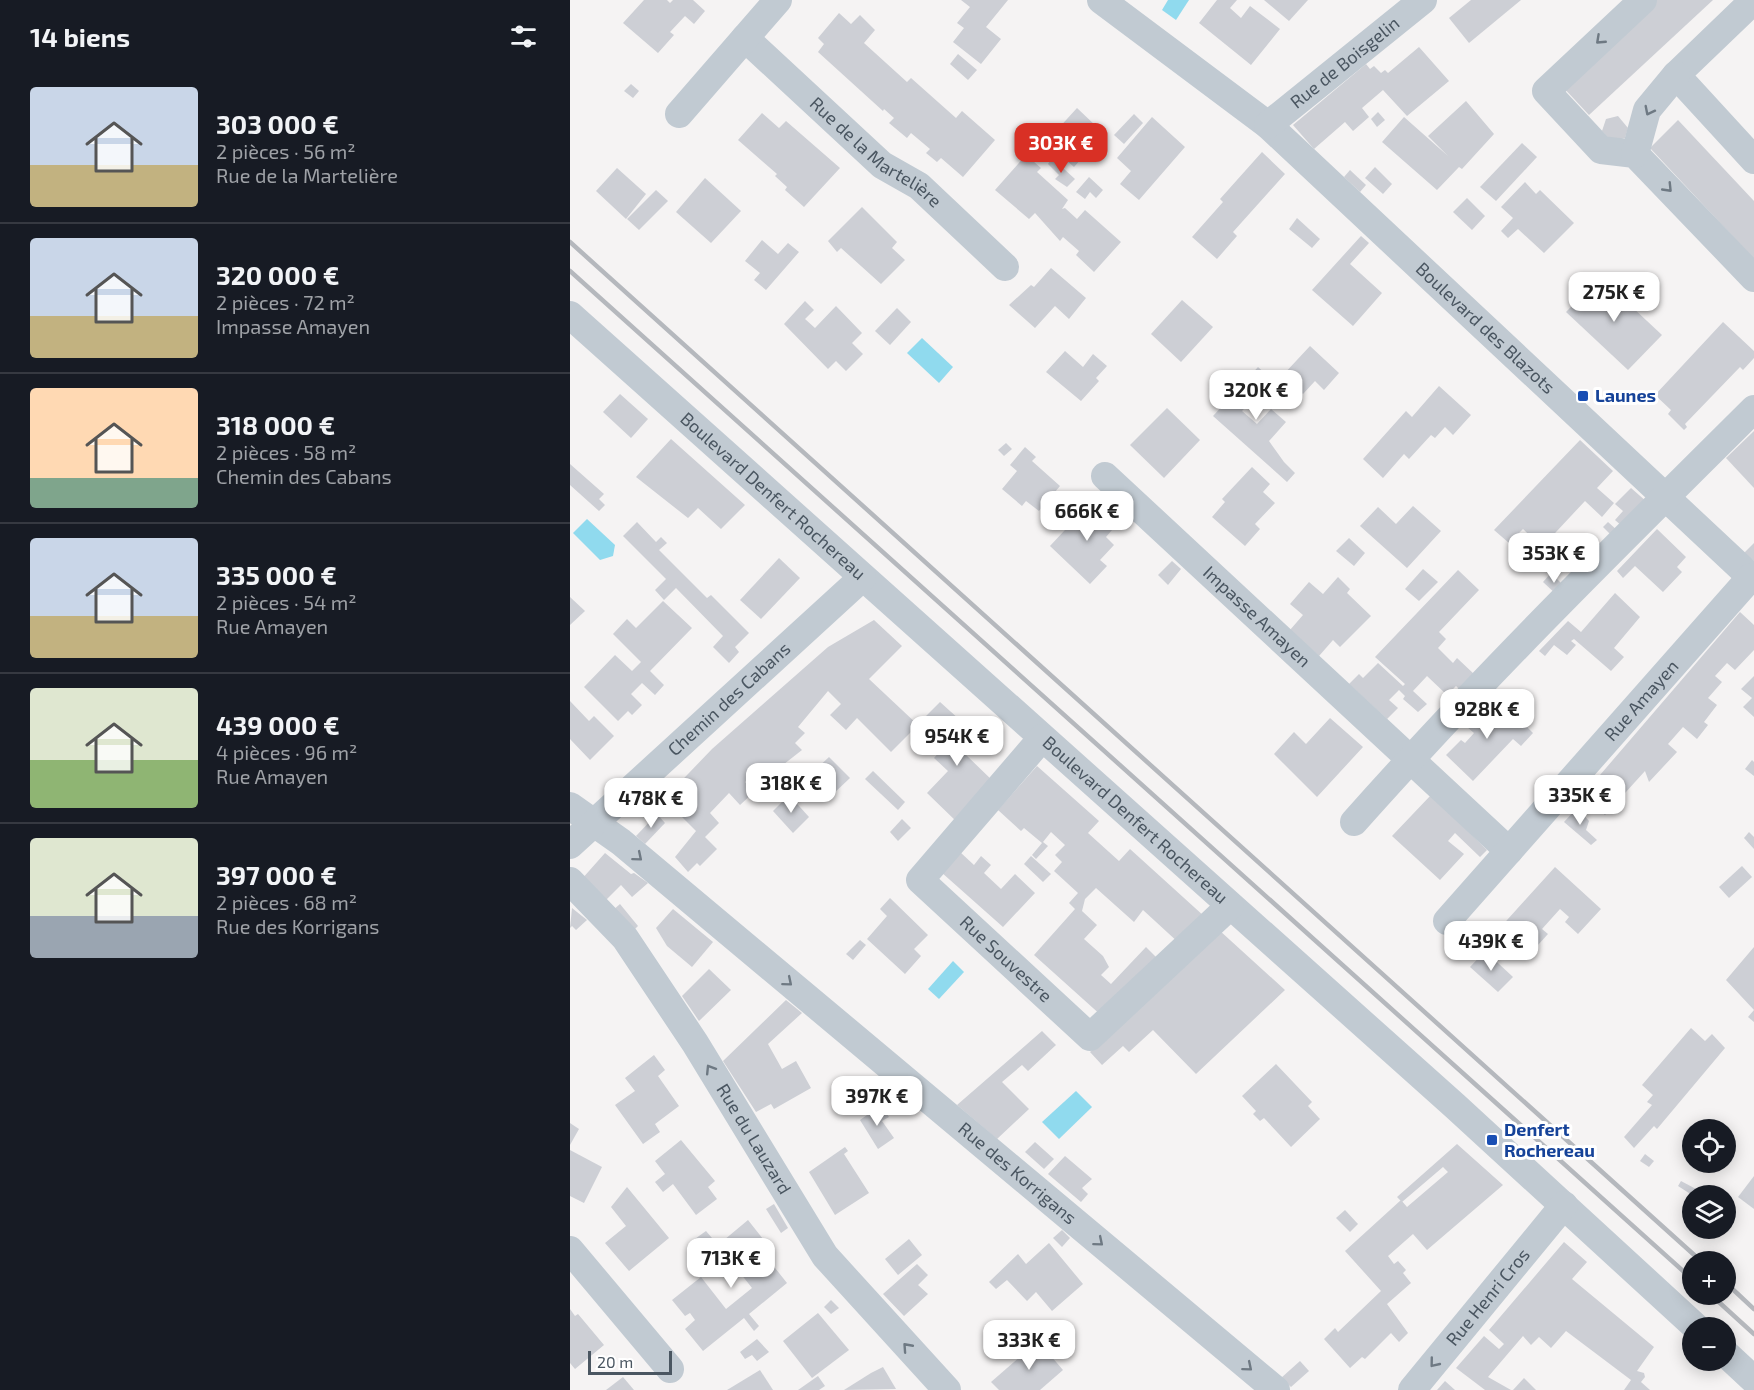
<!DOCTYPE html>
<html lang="fr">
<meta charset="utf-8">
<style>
body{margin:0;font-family:"Exo 2",sans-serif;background:#20242c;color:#f1f3f6;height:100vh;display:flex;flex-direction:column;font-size:22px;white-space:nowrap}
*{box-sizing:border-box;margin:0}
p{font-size:20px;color:#9ea1a6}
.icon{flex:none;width:33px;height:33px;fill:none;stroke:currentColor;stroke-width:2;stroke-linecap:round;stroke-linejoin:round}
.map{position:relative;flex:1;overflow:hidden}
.sheet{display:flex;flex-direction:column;background:#171b24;width:570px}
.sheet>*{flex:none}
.buttons{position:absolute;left:1112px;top:1119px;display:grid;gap:12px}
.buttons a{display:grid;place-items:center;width:54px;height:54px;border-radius:50%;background:#171b24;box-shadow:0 3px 15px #0003;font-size:30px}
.scale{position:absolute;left:18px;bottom:15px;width:84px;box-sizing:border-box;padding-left:6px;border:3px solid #4a5661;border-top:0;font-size:16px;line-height:21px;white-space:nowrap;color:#4a5661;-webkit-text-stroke:4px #fff;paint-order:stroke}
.price{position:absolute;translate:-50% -51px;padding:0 14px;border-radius:12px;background:#fff;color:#222;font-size:20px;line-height:39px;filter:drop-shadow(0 2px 3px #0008)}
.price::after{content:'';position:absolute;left:50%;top:36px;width:18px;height:14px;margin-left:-9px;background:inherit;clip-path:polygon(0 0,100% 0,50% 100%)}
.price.current{background:#d93025;color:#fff}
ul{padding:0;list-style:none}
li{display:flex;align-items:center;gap:18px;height:150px;padding:0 30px}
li+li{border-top:2px solid #363941}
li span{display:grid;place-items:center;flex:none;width:168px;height:120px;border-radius:6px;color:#555}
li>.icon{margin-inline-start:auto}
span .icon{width:72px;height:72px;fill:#fffc;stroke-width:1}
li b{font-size:26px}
h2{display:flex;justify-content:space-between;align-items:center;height:72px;padding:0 30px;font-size:26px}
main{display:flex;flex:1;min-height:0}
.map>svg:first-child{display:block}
</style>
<main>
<section class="sheet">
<h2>14 biens<svg class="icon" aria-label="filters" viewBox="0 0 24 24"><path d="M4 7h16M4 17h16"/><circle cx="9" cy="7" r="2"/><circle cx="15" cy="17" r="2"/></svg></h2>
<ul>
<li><span style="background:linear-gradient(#c9d6e8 65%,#c2b280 0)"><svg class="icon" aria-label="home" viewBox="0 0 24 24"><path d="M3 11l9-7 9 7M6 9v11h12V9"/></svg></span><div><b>303 000 €</b><p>2 pièces · 56 m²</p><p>Rue de la Martelière</p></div></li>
<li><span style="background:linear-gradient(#c9d6e8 65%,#c2b280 0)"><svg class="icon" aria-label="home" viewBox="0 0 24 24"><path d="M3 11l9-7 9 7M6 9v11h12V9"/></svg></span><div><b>320 000 €</b><p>2 pièces · 72 m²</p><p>Impasse Amayen</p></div></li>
<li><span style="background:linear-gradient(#ffd9b3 75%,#7fa58c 0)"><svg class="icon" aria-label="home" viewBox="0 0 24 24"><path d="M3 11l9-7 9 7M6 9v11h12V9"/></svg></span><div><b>318 000 €</b><p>2 pièces · 58 m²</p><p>Chemin des Cabans</p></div></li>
<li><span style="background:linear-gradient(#c9d6e8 65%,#c2b280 0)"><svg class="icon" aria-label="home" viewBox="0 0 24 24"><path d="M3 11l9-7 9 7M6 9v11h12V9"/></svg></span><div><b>335 000 €</b><p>2 pièces · 54 m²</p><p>Rue Amayen</p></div></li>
<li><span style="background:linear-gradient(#dfe7d0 60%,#8fb573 0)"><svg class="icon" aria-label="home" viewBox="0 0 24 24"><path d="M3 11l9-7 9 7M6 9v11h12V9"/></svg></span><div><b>439 000 €</b><p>4 pièces · 96 m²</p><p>Rue Amayen</p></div></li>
<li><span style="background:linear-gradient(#dfe7d0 65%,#9aa5b1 0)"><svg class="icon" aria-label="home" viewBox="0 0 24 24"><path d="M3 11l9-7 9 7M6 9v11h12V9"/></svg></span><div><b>397 000 €</b><p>2 pièces · 68 m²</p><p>Rue des Korrigans</p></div></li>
</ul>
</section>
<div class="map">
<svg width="1184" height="1390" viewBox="0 0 1184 1390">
<rect width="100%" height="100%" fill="#f5f3f3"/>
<g fill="#90daee">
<path d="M598 0H619L606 20 592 10Z"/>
<path d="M352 338 383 367 369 383 337 353Z"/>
<path d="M17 519 45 545 43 556 30 560 3 533Z"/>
<path d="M383 961 394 972 369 999 358 989Z"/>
<path d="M506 1091 522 1107 489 1139 472 1122Z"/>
</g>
<g fill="#cdcfd5">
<path d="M74 0H97L100 3 103 0H123L135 11 124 24 115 16 100 32 104 35 88 53 53 23Z"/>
<path d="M391 0H438L416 27 431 39 411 64 383 42 394 28 387 23 400 7Z"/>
<path d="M647 0H667L660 8 671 18 680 6 710 29 681 65 629 23Z"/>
<path d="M694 0H738L719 21Z"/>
<path d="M901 0H951L899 43 879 18Z"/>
<path d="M1085 0H1143L1019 115 992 86Z"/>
<path d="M269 13 281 24 290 15 305 30 294 43 337 82 341 78 386 118 392 111 425 140 393 177 371 158 367 162 356 153 360 149 341 133 337 138 319 123 324 118 314 109 313 111 248 52 254 44 248 38Z"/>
<path d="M849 47 879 81 837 116 813 90 792 108 799 117 783 131 775 122 744 149 723 125 796 64 800 69 804 66 811 73 815 70 818 73Z"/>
<path d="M388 54 407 70 398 80 380 64Z"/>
<path d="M61 84 69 91 63 98 54 91Z"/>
<path d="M896 101 924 134 892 169 889 167 867 190 812 142 834 117 878 156 858 136Z"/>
<path d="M507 108 527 127 519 136 526 142 504 167 476 142Z"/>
<path d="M808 112 815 120 807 127 801 119Z"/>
<path d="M192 113 209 128 216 121 270 168 234 207 215 190 217 187 205 176 207 174 168 140Z"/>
<path d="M564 114 573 123 554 144 544 135Z"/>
<path d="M1048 116 1058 128 1055 138 1042 142 1032 131 1036 119Z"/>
<path d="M582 117 615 147 569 200 550 184 561 171 547 158Z"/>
<path d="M1108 120 1184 201V259L1080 148Z"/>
<path d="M952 143 967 157 926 201 910 187Z"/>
<path d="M692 152 715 174 663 232 667 236 647 259 622 237 653 202 650 199Z"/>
<path d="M456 155 471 168 467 172 498 200 492 209 495 208 507 219 515 210 551 242 524 272 506 255 509 251 493 237 490 241 465 213 459 219 425 190Z"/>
<path d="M482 158 505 179 497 187 485 179 489 175 478 164Z"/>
<path d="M805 167 822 184 813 194 795 178Z"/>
<path d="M47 168 76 194 56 219 26 191Z"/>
<path d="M780 170 796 185 790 192 774 177Z"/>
<path d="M519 177 533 190 526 198 520 192 515 199 506 192Z"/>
<path d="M135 178 171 211 141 243 106 212Z"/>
<path d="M955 182 966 194 970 190 1004 223 974 253 948 229 938 238 931 231 943 218 931 207Z"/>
<path d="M86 190 98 201 69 230 57 219Z"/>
<path d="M897 198 915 216 902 230 883 212Z"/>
<path d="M292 207 327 242 322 248 335 260 311 284 271 248 267 252 258 241Z"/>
<path d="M727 218 750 239 742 248 719 229Z"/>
<path d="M791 236 799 243 780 264 812 293 783 326 742 290Z"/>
<path d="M192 240 208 254 218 243 229 252 196 290 184 280 190 273 175 261Z"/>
<path d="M481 268 516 298 499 319 485 306 465 328 439 305 461 285 464 287Z"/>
<path d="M1030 277 1092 335 1058 370 996 312Z"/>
<path d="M612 300 643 327 611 362 581 334Z"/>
<path d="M235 301 244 310 235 319 245 328 266 306 292 333 282 343 293 354 276 371 266 361 258 369 214 324Z"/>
<path d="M327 308 341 322 320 345 305 331Z"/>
<path d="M1153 322 1184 351V358L1173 370 1170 367 1115 424 1117 427 1114 430 1098 414 1101 410 1085 395Z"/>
<path d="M740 346 769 373 754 390 745 381 733 394 713 375Z"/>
<path d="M495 351 513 367 523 354 537 366 526 378 529 381 511 401 476 372Z"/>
<path d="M688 367 711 388 696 404 687 395 672 411 687 424 701 409 716 422 699 441 714 462 725 473 717 482 643 416Z"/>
<path d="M869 386 901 415 883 435 875 427 865 438 861 435 839 459 834 454 813 478 793 459 836 411 842 417Z"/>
<path d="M50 394 78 419 61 438 33 412Z"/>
<path d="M597 408 630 440 594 478 560 445Z"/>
<path d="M1184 431V488L1156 458Z"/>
<path d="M101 439 175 505 151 529 128 508 118 518 66 477Z"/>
<path d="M1010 440 1043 471 1027 488 1044 503 1032 517 1015 501 972 547 953 529 939 543 924 530Z"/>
<path d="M436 443 442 449 434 456 428 450Z"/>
<path d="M455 447 466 457 462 461 490 486 469 511 456 501 452 506 432 489 447 471 440 465Z"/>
<path d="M0 464 34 494 29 499 35 505 29 511 0 485Z"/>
<path d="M682 467 700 484 693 492 705 503 685 524 690 529 675 546 642 517 655 502 652 499Z"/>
<path d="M1061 488 1077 502 1053 527 1045 520 1053 511 1045 504Z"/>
<path d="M523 500 548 523 536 537 544 545 530 560 537 566 520 584 480 546Z"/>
<path d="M843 506 871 531 837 568 790 526 808 507 826 524Z"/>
<path d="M67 522 86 542 91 537 97 543 89 550 137 598 141 595 179 633 165 647 169 652 159 663 143 647 153 636 106 588 94 600 85 590 96 579 53 536Z"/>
<path d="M1038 522 1048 531 1043 537 1033 527Z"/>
<path d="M1087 529 1116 557 1107 567 1112 572 1093 592 1065 566 1053 578 1047 571Z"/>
<path d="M779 538 795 553 784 566 766 551Z"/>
<path d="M1184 543V561L1174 553Z"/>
<path d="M209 558 230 578 191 619 170 600Z"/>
<path d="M602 561 611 569 598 585 588 575Z"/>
<path d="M853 569 868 582 849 601 835 589Z"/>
<path d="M888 570 909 590 869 632 876 639 868 648 883 663 887 658 905 675 890 690 886 686 877 695 857 676 843 691 857 704 848 712 833 699 835 696 829 690 819 700 828 708 817 719 779 684 789 674 793 678 808 663 833 686 835 684 805 657Z"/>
<path d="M981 573 995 587 987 595 973 582Z"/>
<path d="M768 577 780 589 777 593 801 616 770 647 763 640 749 656 720 630 733 615 720 604 739 582 753 594Z"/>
<path d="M1045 593 1070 617 1044 648 1054 657 1041 671 1004 639 1001 641 1006 645 997 655 984 645 975 656 969 651 998 621 1011 632Z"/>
<path d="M0 597 15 611 0 625Z"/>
<path d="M93 601 122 628 80 671 94 685 85 695 72 683 61 694 72 705 62 715 58 711 48 721 14 687 45 655 62 671 71 662 43 634 57 619 66 628Z"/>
<path d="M1170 612 1184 625V650L1165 670 1157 663 1145 676 1152 682 1138 698 1147 705 1134 722 1138 725 1127 739 1113 727 1098 744 1107 752 1079 782 1075 771 1035 815 1012 796Z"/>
<path d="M304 620 332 646 299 679 348 725 321 752 287 718 276 730 260 715 271 704 258 691 228 727 235 733 225 743 232 750 195 779 186 772 175 782 184 792 170 805 159 793 140 813 149 823 135 837 147 849 130 866 127 863 118 872 105 857 126 831 94 799 142 749 258 647Z"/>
<path d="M1184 676V717L1173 707 1182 698 1171 689Z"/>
<path d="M923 699 952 727 954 724 963 733 951 746 943 739 903 781 876 755 891 740 895 743 904 733 897 727Z"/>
<path d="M0 701 19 721 24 716 44 736 20 760 0 739Z"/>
<path d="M370 702 410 738 395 754 425 783 388 823 357 793 378 771 364 758 380 740 355 717Z"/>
<path d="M760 718 793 747 747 797 704 754 724 732 736 744Z"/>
<path d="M259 757 280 778 263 794 242 773Z"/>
<path d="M1182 760 1184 762V776L1175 769Z"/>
<path d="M467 766 529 821 518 833 549 861 560 849 635 917 610 944 573 910 564 922 526 888 515 899 512 911 527 925 514 939 533 956 539 967 531 975 541 984 576 947 591 962 533 1017 464 955 505 909 499 903 508 893 484 871 492 862 485 855 495 845 481 832 473 842 478 846 466 859 462 855 472 843 454 828 451 831 428 810Z"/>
<path d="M303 771 335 802 328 810 295 779Z"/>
<path d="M219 795 239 817 223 833 203 811Z"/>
<path d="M861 795 917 850 910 857 885 833 878 841 894 854 870 880 822 836Z"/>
<path d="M1007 808 1019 821 1016 830 1027 840 1021 845 994 822Z"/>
<path d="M87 814 95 823 75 844 66 836Z"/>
<path d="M332 819 341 828 328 841 320 832Z"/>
<path d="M1179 832 1184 837V849L1174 838Z"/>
<path d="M390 852 404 865 411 856 421 865 414 873 431 889 445 874 465 893 433 927 371 872Z"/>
<path d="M35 853 61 874 64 873 78 883 62 897 51 885 33 903 11 880Z"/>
<path d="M461 856 481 874 473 882 454 864Z"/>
<path d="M1172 866 1182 877 1159 898 1149 887Z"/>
<path d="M985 867 1031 909 1008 934 995 922 999 917 990 909 972 929 978 934 957 957 928 930Z"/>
<path d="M320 898 358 935 344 949 351 956 335 974 297 939 317 916 310 909Z"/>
<path d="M50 904 68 926 61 933 42 911Z"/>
<path d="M2 908 17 920 6 930 2 926 0 928Z"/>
<path d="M103 909 143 942 122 967 97 946 86 928Z"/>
<path d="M649 930 715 990 626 1074 583 1030 559 1052 553 1046 532 1065 520 1052Z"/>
<path d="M290 940 296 945 283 960 276 954Z"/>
<path d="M1184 947V1022L1178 1017 1184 1010 1156 980Z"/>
<path d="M915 951 943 977 928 992 900 967Z"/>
<path d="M139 969 161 990 129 1021 112 996Z"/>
<path d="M216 1000 232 1013 198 1044 212 1069 226 1061 241 1088 204 1109 201 1104 186 1112 153 1061Z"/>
<path d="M1121 1028 1135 1041 1142 1034 1155 1048 1087 1129 1084 1126 1064 1148 1054 1137 1082 1105 1077 1102 1083 1095 1072 1085Z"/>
<path d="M472 1031 486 1045 458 1071 452 1065 432 1082 459 1109 427 1139 387 1105Z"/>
<path d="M84 1055 95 1070 88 1076 109 1106 85 1124 90 1132 73 1144 45 1105 65 1091 55 1078Z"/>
<path d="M706 1064 742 1102 738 1106 750 1119 721 1147 694 1118 690 1121 683 1114 686 1111 672 1096Z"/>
<path d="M311 1105 319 1117 312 1121 324 1138 308 1149 290 1120Z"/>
<path d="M0 1123 9 1129 0 1145Z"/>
<path d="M111 1140 145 1181 138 1187 147 1199 126 1215 103 1184 93 1192 85 1182 95 1174 85 1161Z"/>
<path d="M465 1142 484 1159 474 1169 455 1152Z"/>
<path d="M887 1144 933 1185 857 1250 843 1234 818 1256 824 1264 828 1261 836 1270 833 1273 841 1283 817 1304 838 1333 829 1342 821 1333 795 1359 792 1357 780 1368 754 1339 765 1328 768 1332 811 1291 775 1251 831 1200 837 1207 878 1172 873 1167 832 1202 827 1197Z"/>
<path d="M275 1147 278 1151 274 1154 299 1193 265 1215 239 1172Z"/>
<path d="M0 1150 32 1167 14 1203 0 1196Z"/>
<path d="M1075 1154 1084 1161 1079 1167 1070 1161Z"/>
<path d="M495 1156 522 1179 512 1188 518 1194 511 1202 478 1174Z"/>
<path d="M1184 1176V1209L1168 1197Z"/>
<path d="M1111 1181 1126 1189 1124 1191 1130 1196 1122 1195V1206L1117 1202 1122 1195 1108 1186Z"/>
<path d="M57 1187 99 1238 59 1271 35 1243 56 1226 41 1207Z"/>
<path d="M204 1204 218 1228 211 1233 196 1209Z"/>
<path d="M775 1210 788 1224 780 1232 766 1218Z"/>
<path d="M178 1220 197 1244 190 1249 217 1283 179 1314 189 1326 184 1331 174 1318 133 1351 115 1329 125 1320 120 1313 115 1316 102 1300 131 1277 156 1309 182 1288 148 1245Z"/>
<path d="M492 1230 500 1238 492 1247 483 1238Z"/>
<path d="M136 1231 148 1245 134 1257 122 1241Z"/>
<path d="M339 1239 352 1255 328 1275 315 1259Z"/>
<path d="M994 1242 1017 1262 1002 1279 1084 1347 1067 1371 1074 1373 1075 1377 1071 1382 1080 1390H1054L1061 1380 996 1331 981 1348 969 1337 961 1345 953 1336 918 1377 941 1390H915L886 1368 914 1336 929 1349 934 1344 919 1330Z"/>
<path d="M479 1243 513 1284 482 1311 466 1292 457 1301 437 1280 426 1289 419 1282 448 1254 456 1264Z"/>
<path d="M347 1264 358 1275 348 1285 358 1294 334 1316 313 1294Z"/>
<path d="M261 1300 269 1308 261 1314 254 1307Z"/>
<path d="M0 1309 5 1316 8 1314 34 1345 5 1369 0 1363Z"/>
<path d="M248 1313 279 1350 242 1378 213 1341Z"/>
<path d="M187 1339 199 1352 187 1361 182 1355 175 1359 170 1352Z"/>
<path d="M468 1341 493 1370 470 1390H429L421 1382Z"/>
<path d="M730 1361 739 1371 721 1387 711 1378Z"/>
<path d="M313 1367 326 1389 274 1390 301 1373Z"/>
<path d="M190 1370 203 1390H157Z"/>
<path d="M248 1376 255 1386 249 1390H228Z"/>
<path d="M53 1377 64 1390H36Z"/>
<path d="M954 1378 966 1390H943Z"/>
<path d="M875 1381 885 1390H867Z"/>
</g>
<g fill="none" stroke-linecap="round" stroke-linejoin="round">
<g stroke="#c1cad2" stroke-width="28">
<path id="s1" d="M531 0 698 125 1184 580"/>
<path d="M1073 0 976 91 1031 150 1065 154 1184 278"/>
<path d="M1184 0 1106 75 1184 160"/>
<path id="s2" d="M175 38 312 165 349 186 435 267"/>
<path d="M109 114 208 0"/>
<path id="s3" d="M698 125 853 0"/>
<path d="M1065 154 1077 110 1106 75"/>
<path id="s4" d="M0 315 885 1106 1127 1328"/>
<path id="s5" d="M535 476 939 851"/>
<path id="s6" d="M472 738 350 880 520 1037 660 906"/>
<path id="s7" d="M0 806 51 842 706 1390"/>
<path d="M784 822C911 679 1048 544 1184 409"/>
<path id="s8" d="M0 845 292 578"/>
<path id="s9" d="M0 881 55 938 125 1043 255 1256 377 1390"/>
<path id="s10" d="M877 921 1181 577"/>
<path d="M0 1250 100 1369"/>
<path d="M1155 1353 1184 1380"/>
<path id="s11" d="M842 1390 994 1205"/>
</g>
<g stroke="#b5b8bd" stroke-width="4.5">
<path d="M0 242 1132 1262"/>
<path d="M0 271 1122 1279"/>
<path d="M1155 1282 1184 1309"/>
<path d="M1140 1294 1184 1334"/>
</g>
</g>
<defs><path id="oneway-chevron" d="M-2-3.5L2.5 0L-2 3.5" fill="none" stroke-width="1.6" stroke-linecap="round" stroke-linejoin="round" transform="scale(1.5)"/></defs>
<g stroke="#6e7983">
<use href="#oneway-chevron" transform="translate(1030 40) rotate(137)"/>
<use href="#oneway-chevron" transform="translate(1079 111) rotate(117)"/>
<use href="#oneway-chevron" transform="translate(1098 188) rotate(46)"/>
<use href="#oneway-chevron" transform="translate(68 857) rotate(40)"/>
<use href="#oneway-chevron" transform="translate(218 982) rotate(40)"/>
<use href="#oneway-chevron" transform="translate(140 1069) rotate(-122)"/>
<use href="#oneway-chevron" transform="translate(529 1242) rotate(40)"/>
<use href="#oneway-chevron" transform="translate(337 1347) rotate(-132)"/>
<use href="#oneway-chevron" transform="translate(864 1363) rotate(129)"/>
<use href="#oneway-chevron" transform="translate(678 1367) rotate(40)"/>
</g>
<g fill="#1a4fb4" stroke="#fff" stroke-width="2">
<rect x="1007" y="390" width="12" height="12" rx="3"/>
<rect x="916" y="1134" width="12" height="12" rx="3"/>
</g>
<g text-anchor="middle" stroke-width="6" stroke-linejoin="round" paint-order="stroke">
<g font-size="18" fill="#4a5661" stroke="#fff">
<text dy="6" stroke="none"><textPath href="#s3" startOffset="99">Rue de Boisgelin</textPath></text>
<text dy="6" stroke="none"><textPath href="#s2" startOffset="174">Rue de la Martelière</textPath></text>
<text dy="6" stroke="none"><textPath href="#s1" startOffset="506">Boulevard des Blazots</textPath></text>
<text dy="6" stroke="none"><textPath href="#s4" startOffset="272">Boulevard Denfert Rochereau</textPath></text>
<text dy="6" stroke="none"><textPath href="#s5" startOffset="207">Impasse Amayen</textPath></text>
<text dy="6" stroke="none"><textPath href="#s8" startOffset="216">Chemin des Cabans</textPath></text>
<text dy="6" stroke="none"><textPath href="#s10" startOffset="294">Rue Amayen</textPath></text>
<text dy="6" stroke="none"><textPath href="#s4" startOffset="758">Boulevard Denfert Rochereau</textPath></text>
<text dy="6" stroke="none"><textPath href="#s6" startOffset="304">Rue Souvestre</textPath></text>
<text dy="6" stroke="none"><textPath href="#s9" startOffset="318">Rue du Lauzard</textPath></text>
<text dy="6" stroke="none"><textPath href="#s7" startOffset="579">Rue des Korrigans</textPath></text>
<text dy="6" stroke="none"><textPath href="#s11" startOffset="120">Rue Henri Cros</textPath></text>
</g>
<g font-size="18" font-weight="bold" fill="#164399" stroke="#fff" text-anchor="start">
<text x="1025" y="402">Launes</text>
<text x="934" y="1136">Denfert<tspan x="934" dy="21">Rochereau</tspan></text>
</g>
</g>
</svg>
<div class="buttons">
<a><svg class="icon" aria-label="locate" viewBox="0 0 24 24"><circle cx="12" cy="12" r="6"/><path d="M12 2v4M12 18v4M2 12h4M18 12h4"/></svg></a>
<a><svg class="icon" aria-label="layers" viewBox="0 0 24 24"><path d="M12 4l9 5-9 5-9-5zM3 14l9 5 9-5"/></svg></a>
<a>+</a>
<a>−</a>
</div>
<div class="scale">20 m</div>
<b class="price current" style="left:491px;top:174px">303K €</b>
<b class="price" style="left:1044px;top:323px">275K €</b>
<b class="price" style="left:686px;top:421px">320K €</b>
<b class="price" style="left:517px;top:542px">666K €</b>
<b class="price" style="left:984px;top:584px">353K €</b>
<b class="price" style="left:917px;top:740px">928K €</b>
<b class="price" style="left:387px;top:767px">954K €</b>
<b class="price" style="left:221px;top:814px">318K €</b>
<b class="price" style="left:1010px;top:826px">335K €</b>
<b class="price" style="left:81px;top:829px">478K €</b>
<b class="price" style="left:921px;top:972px">439K €</b>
<b class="price" style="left:307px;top:1127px">397K €</b>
<b class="price" style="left:161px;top:1289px">713K €</b>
<b class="price" style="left:459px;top:1371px">333K €</b>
</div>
</main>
